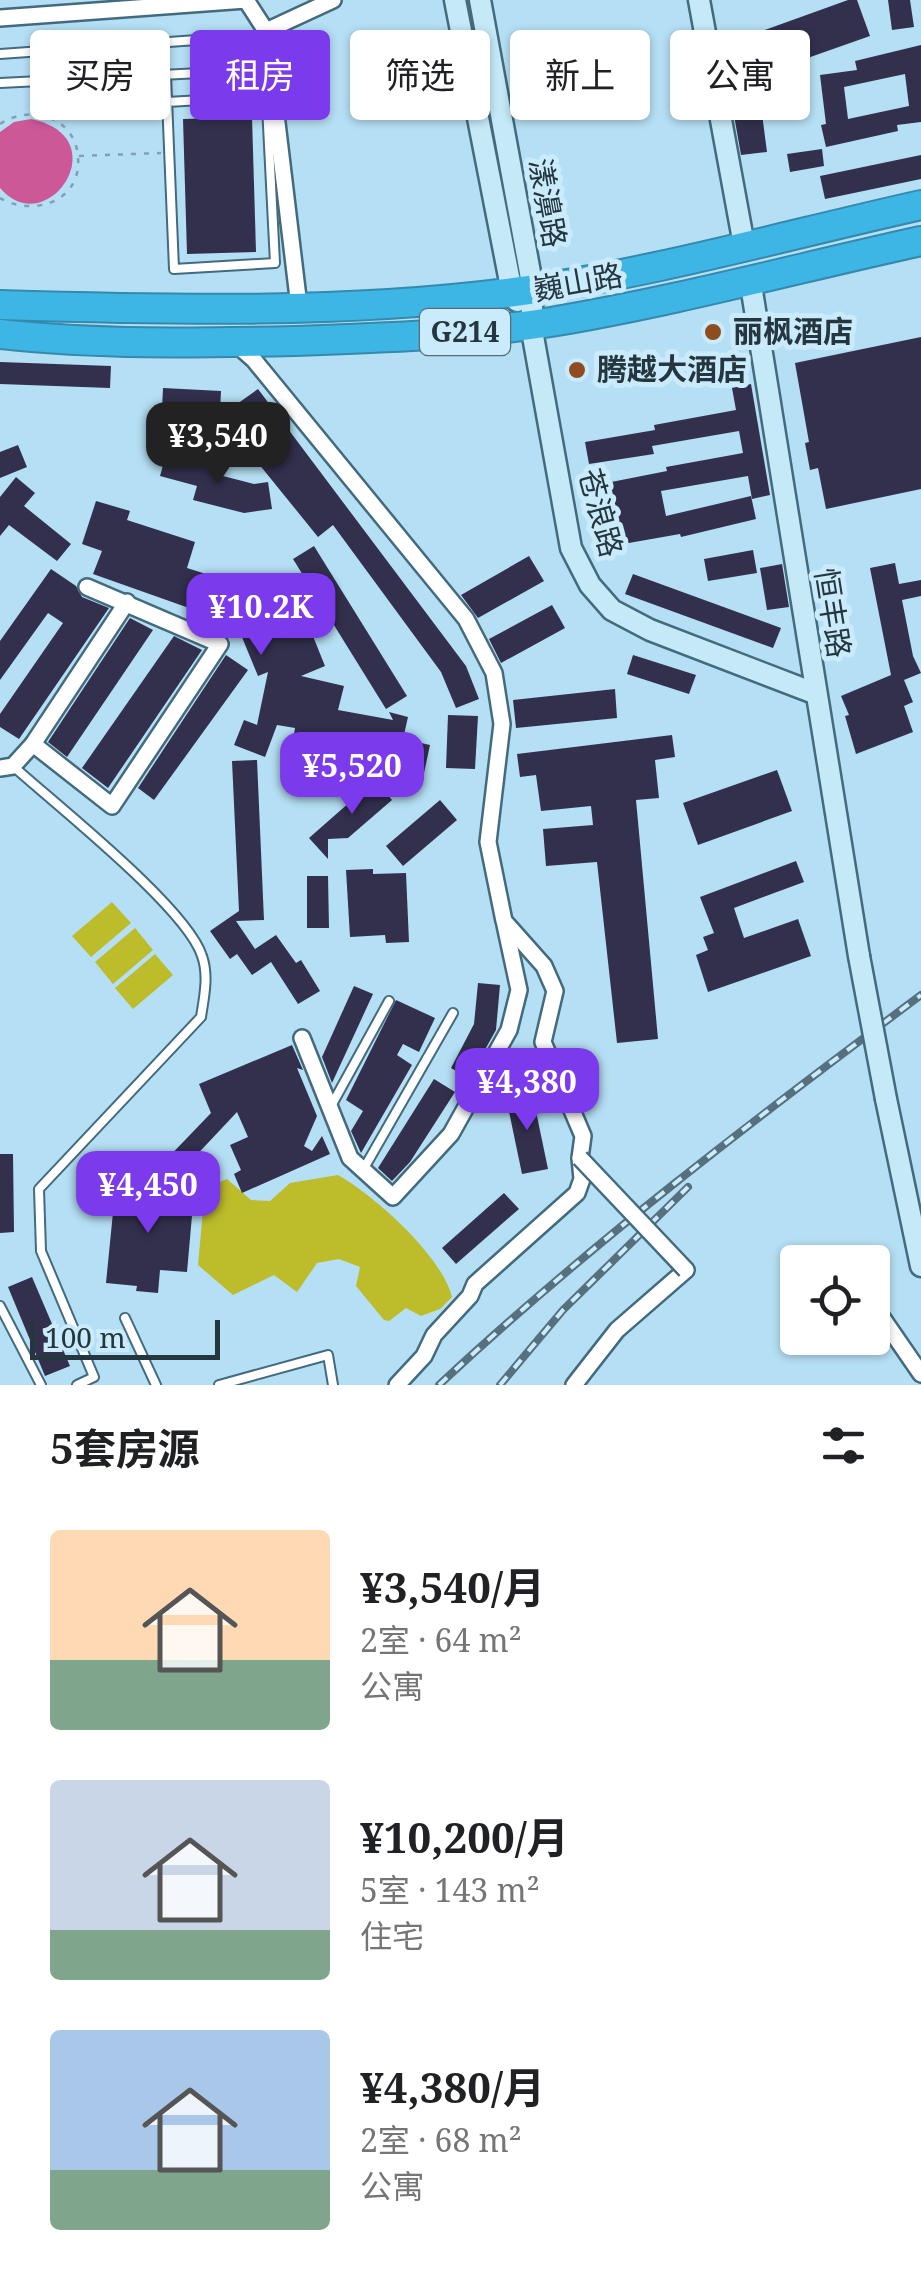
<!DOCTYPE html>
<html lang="zh">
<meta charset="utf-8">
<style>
body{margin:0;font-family:"Noto Serif","Noto Sans SC",serif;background:#f2f2f2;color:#202124;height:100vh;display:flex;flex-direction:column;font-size:38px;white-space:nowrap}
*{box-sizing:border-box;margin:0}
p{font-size:32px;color:#757577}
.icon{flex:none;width:55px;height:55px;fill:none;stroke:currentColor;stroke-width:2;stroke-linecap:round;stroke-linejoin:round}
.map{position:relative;height:1385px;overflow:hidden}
.side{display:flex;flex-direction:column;background:#fff;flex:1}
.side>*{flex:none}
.hud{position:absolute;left:30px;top:30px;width:862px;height:90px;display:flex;gap:20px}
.buttons{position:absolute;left:780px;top:1245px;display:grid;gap:20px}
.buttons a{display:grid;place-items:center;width:110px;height:110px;border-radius:10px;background:#fff;box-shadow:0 2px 8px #0004;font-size:50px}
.scale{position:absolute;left:30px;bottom:25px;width:190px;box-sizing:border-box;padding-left:10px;border:5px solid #25363e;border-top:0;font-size:28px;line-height:35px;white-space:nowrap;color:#25363e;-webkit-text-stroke:8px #c9ebfc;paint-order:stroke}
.price{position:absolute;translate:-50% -85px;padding:0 22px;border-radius:20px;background:#7c3aed;color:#fff;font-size:32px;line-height:65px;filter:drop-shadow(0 2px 5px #0008)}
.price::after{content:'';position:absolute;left:50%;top:60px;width:30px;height:22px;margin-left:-15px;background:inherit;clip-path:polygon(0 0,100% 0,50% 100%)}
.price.active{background:#222;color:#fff}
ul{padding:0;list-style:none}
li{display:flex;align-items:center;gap:30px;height:250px;padding:0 50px}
li span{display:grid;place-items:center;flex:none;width:280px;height:200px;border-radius:10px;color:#555}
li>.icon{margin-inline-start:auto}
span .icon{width:120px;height:120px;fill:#fffc;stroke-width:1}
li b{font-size:42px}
h2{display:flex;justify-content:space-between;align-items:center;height:120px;padding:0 50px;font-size:42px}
.chip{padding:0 35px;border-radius:10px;background:#fff;box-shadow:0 2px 8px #0004;font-size:35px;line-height:90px}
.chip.active{background:#7c3aed;color:#fff}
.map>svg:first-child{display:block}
</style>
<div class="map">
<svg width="921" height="1385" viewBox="0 0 921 1385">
<rect width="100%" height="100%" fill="#b5dff4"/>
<g fill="#bdbc2b">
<path d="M112 902 131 923 91 957 72 936Z"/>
<path d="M135 928 153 950 113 984 95 962Z"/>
<path d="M155 954 173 975 133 1009 115 988Z"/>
<path d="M338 1175C375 1196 442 1256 452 1297L440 1309 421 1316 406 1308 389 1321 384 1320 356 1286 360 1267 339 1259 317 1263 297 1292 274 1275 233 1295 198 1265 205 1188 227 1179 251 1200 270 1201 290 1183Z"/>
</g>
<path fill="#cc5897" d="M31 119C119 137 47 243 0 188V132L14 122Z"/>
<g fill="#33304e" fill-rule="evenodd">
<path d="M848 0H857L870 36 765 73 751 35Z"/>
<path d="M888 0H910L914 27 892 30Z"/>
<path d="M921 45V122L897 125 898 131 826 147 821 125 826 124 820 75 857 70 855 61ZM905 74 909 106 848 119 844 87Z"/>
<path d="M748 78 749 85 758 83 767 152 741 155 728 81Z"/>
<path d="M252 117 256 252 187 254 183 119Z"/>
<path d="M822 149 824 166 790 172 787 154Z"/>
<path d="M921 155V179L825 199 820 176Z"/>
<path d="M921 337V489L826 509 818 468 810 470 805 443 809 442 795 363Z"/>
<path d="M0 362 111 366 110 388 0 384Z"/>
<path d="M751 384 770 495 752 499 748 476 661 491 666 516 751 496 756 519 681 537 680 534 606 547 591 486 667 471 666 467 743 453 739 431 652 446 654 454 589 464 585 442 655 430 654 425 736 410 732 388Z"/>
<path d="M163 388 221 391 220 412 162 410Z"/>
<path d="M258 389 466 666 479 699 456 708 441 672 333 525 318 537 220 416Z"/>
<path d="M18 445 27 467 0 478V452Z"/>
<path d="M166 455 222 470 223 476 254 484 268 482 272 509 244 513 193 500 197 486 160 476Z"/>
<path d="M16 477 35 493 24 506 71 544 57 561 9 525 0 536V497Z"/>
<path d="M96 501 130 511 127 520 195 542 187 568 228 581 223 597 236 602 253 595 265 624 302 609 325 666 301 676 344 686 338 710 393 720 389 712 408 717 403 739 430 745 421 787 366 771 374 779 289 765 295 728 277 725 265 757 234 745 244 720 257 725 268 672 258 676 237 625 93 574 102 551 82 544Z"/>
<path d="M314 546 407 696 386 709 293 559Z"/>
<path d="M753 550 757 573 708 581 704 559Z"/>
<path d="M529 556 544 581 478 618 461 595Z"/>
<path d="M895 563 899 584 921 580V596L902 600 913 656 921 673 904 680 913 702 904 706 913 732 856 754 845 716 849 715 841 696 891 675 870 568Z"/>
<path d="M782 564 789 607 767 610 760 568Z"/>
<path d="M51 569 76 586 82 597 109 608 19 739 0 727V714L63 623 48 613 0 680V641Z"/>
<path d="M633 574 781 628 773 648 625 594Z"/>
<path d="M552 605 565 628 501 663 489 639Z"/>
<path d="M130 618 153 630 67 757 48 742Z"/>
<path d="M174 636 202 650 108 788 82 768Z"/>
<path d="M226 655 248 670 154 800 138 788Z"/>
<path d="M633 655 696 675 689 694 627 674Z"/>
<path d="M615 689 617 718 516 728 513 700Z"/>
<path d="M448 715 478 716 475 769 446 768Z"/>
<path d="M672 735 675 757 655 760 659 798 636 800 658 1039 617 1043 597 862 546 866 543 829 593 825 591 806 541 811 536 775 520 777 517 754Z"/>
<path d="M257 760 264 920 236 921 255 949 276 935 296 963 301 960 320 991 298 1004 271 962 252 975 237 954 230 959 210 931 239 911 232 761Z"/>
<path d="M777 770 792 811 698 845 683 803Z"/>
<path d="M375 780 392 800 348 838 328 839V859L309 838Z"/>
<path d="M440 800 457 820 403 866 386 846Z"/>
<path d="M796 861 804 882 734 908 744 938 798 919 811 956 708 992 696 955 708 950 703 937 714 933 700 897Z"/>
<path d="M373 869V874L406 873 409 942 386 943 385 935 350 937 346 870Z"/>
<path d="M307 876H328L329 928H307Z"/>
<path d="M478 983 500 985 496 1030 469 1078 451 1068 474 1024Z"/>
<path d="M354 986 373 994 332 1083 322 1057Z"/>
<path d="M396 1000 435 1018 419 1052 403 1044 397 1055 412 1065 361 1153 351 1131 363 1111 346 1100Z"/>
<path d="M292 1045 303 1070 297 1068 317 1116 304 1146 312 1151 322 1136 330 1154 242 1193 234 1174 241 1170 230 1145 248 1137 237 1112 175 1178 161 1165 211 1113 199 1084Z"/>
<path d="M434 1079 455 1092 410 1162 392 1181 378 1168Z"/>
<path d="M532 1092 548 1169 522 1174 506 1097Z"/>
<path d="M0 1154H13L14 1232 0 1233Z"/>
<path d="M116 1182 138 1184V1188L194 1193 187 1272 160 1270 158 1293 136 1291 137 1286 106 1283Z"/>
<path d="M504 1193 519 1209 456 1264 442 1248Z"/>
<path d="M32 1277 70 1366 45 1376 8 1287Z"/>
</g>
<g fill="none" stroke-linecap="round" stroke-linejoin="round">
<defs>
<g id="lane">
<path d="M76 49 78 79"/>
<path d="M0 54 239 37 241 71 0 83"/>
<path d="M166 75 174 269 275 263 267 106 254 97 167 102"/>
<path d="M13 766C55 804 187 908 202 956 209 976 204 997 201 1017L39 1189 41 1251 94 1377 77 1385"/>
<path d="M330 1108 389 1001"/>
<path d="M363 1170 453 1013"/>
<path d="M0 1306 41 1385"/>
<path d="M125 1318 156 1385"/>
<path d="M219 1385 328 1355 333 1385"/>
</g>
<g id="street">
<path d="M0 18 246 0 266 31"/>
<path d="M299 306 266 31 333 0"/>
<path d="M236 344 254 360 466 619 494 673 502 724 488 842 504 921 544 966 555 991 543 1042 583 1136 580 1158 582 1179 577 1193 475 1284 470 1296 434 1335 424 1356 397 1385"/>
<path d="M33 744 112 806 220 644 87 587"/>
<path d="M0 768 13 766 33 744 127 602"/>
<path d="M302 1038 350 1158 393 1197 451 1134 509 1030 519 990 505 925"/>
<path d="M872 1303 921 1374"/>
<path d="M574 1385 617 1330 686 1270"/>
</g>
<g id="secondary">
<path d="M455 0 512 292 517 301"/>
<path d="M480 0 533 289 531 325 571 548 590 585 612 610 650 630 814 693"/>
<path d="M699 0 744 245"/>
<path d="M750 279 859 956"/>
<path d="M886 1099 921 1266"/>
</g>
<g id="highway">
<path d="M0 305C170 310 345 314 514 292 651 274 786 235 921 205"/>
<path d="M0 334C98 345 196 343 295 341 381 338 467 335 551 322 676 301 798 268 921 241"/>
</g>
</defs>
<use href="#lane" stroke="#436a7d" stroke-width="12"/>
<use href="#street" stroke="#436a7d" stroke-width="20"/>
<use href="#secondary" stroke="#436a7d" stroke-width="25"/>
<use href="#highway" stroke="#3589ab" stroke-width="32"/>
<g stroke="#81a1b2" stroke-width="2.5" stroke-dasharray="5 8" stroke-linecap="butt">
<path d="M0 124C30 104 75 116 78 157 82 202 33 217 0 198"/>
<path d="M79 156 161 153"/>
</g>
<use href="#lane" stroke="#fff" stroke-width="8"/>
<use href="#street" stroke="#fff" stroke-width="15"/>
<use href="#secondary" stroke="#c5e9f7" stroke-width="20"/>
<use href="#highway" stroke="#3eb6e5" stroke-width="28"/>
<defs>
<g id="rail">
<path d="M439 1385C591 1243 755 1119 921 995"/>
<path d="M500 1385 563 1310 688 1187"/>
</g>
</defs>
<use href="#rail" stroke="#56707d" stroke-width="8"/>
<use href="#rail" stroke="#c9ebfc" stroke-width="4" stroke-dasharray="11" stroke-linecap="butt"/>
<defs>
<path id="street-bridge" d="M580 1158 686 1270"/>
<path id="secondary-bridge" d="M859 956 886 1099"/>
</defs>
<use href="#street-bridge" stroke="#436a7d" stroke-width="20" stroke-linecap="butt"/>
<use href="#secondary-bridge" stroke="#436a7d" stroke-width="25" stroke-linecap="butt"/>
<use href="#street-bridge" stroke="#fff" stroke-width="15"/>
<use href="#secondary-bridge" stroke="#c5e9f7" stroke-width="20"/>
</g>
<g fill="#904b21" stroke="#c9ebfc" stroke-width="4">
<circle cx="713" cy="332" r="10"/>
<circle cx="577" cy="370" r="10"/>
</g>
<g text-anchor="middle" stroke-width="10" stroke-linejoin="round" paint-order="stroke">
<rect fill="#c9ebfc" stroke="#566c77" stroke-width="2.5" x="420" y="309" width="90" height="46" rx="8"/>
<g font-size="28" font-weight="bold" fill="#25363e">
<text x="465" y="342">G214</text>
</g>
<g font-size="30" fill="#25363e" stroke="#c9ebfc">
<text transform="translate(547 203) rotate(80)" y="10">漾濞路</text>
<text transform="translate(578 283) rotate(-10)" y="10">巍山路</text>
<text transform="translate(600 513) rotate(75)" y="10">苍浪路</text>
<text transform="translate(832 613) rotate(81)" y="10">恒丰路</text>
</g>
<g font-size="30" font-weight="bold" fill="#25363e" stroke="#c9ebfc" text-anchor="start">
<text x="733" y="342">丽枫酒店</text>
<text x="597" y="380">腾越大酒店</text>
</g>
</g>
</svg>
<div class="buttons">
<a><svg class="icon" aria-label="locate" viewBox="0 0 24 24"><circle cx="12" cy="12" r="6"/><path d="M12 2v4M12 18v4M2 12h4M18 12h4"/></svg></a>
</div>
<div class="scale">100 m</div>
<b class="price active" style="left:218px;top:487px">¥3,540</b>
<b class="price" style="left:261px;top:658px">¥10.2K</b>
<b class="price" style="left:352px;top:817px">¥5,520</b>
<b class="price" style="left:527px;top:1133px">¥4,380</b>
<b class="price" style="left:148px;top:1236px">¥4,450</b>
<div class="hud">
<a class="chip">买房</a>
<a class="chip active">租房</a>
<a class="chip">筛选</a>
<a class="chip">新上</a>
<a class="chip">公寓</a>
</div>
</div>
<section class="side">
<h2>5套房源<svg class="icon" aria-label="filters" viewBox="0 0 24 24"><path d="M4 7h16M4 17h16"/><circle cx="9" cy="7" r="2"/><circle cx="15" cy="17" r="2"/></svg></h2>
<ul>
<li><span style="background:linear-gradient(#ffd9b3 65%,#7fa58c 0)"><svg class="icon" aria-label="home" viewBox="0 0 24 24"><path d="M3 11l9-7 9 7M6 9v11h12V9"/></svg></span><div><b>¥3,540/月</b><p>2室 · 64 m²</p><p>公寓</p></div></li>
<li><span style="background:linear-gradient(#c9d6e8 75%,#7fa58c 0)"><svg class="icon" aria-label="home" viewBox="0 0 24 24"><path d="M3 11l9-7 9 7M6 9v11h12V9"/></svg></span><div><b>¥10,200/月</b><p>5室 · 143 m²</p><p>住宅</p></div></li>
<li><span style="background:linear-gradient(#a9c7e8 70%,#7fa58c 0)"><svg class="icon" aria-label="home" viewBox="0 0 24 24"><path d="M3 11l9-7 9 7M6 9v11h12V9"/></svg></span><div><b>¥4,380/月</b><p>2室 · 68 m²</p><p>公寓</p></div></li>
</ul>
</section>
